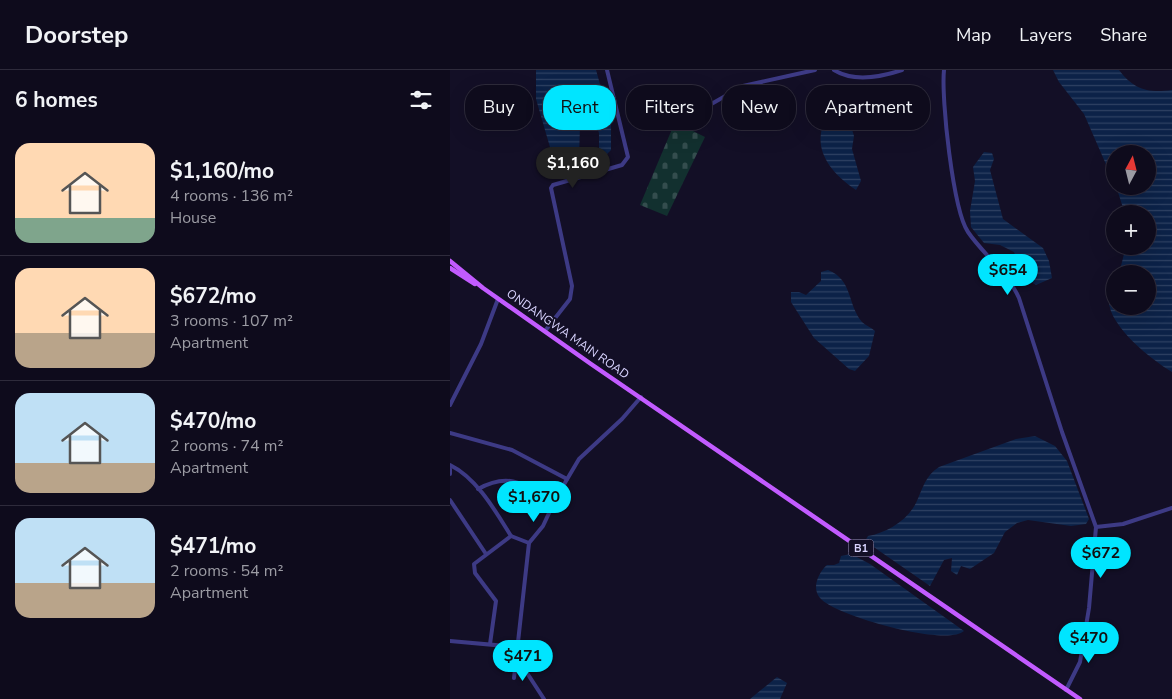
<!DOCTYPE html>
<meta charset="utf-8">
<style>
body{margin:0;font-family:"Nunito Sans",sans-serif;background:#171425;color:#f1f3f6;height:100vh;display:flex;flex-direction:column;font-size:19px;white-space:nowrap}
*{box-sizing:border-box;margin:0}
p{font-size:16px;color:#9b9ba3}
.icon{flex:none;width:28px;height:28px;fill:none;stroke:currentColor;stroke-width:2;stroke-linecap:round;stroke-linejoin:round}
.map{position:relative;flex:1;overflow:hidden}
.panel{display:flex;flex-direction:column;background:#0e0b1c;width:450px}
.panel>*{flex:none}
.top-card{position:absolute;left:15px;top:15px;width:475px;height:45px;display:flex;gap:10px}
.needle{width:32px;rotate:7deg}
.buttons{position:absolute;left:656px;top:75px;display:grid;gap:10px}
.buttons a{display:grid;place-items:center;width:50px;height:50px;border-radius:50%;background:#0e0b1c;box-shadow:0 5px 20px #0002,0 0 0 1px #2e2b3b;font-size:25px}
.price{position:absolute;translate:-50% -42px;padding:0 11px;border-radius:18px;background:#00e5ff;color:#111;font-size:16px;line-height:32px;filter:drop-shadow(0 1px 2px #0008)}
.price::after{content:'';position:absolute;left:50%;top:30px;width:15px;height:11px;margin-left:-8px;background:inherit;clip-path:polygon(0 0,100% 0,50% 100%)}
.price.current{background:#222;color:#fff}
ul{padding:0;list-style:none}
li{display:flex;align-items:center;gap:15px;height:125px;padding:0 15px}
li+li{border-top:1px solid #2e2b3b}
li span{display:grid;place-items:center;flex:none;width:140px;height:100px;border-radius:15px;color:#555}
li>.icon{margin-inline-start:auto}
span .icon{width:60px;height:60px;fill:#fffc;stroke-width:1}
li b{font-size:21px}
h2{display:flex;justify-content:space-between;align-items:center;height:60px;padding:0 15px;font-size:21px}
.pill{padding:0 18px;border-radius:20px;background:#0e0b1c;box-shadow:0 5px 20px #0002,0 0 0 1px #2e2b3b;font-size:18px;line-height:45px}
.pill.current{background:#00e5ff;color:#111}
header{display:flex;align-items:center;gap:30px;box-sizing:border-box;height:70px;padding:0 25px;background:#0e0b1c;border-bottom:1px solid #2e2b3b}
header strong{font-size:24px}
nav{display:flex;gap:28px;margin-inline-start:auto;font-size:18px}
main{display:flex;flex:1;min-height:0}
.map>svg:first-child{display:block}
</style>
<header>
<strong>Doorstep</strong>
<nav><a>Map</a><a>Layers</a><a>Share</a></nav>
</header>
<main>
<section class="panel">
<h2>6 homes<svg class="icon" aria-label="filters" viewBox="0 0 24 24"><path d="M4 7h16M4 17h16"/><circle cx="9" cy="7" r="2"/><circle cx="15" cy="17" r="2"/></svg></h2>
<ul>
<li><span style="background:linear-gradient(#ffd9b3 75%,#7fa58c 0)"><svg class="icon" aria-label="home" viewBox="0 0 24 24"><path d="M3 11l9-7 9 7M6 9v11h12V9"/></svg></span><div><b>$1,160/mo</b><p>4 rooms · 136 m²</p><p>House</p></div></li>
<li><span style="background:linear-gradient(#ffd9b3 65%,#b9a48a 0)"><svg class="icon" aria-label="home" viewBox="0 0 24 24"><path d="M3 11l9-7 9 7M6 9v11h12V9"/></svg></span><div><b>$672/mo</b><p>3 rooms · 107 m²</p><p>Apartment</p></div></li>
<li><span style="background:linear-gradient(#bfe0f5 70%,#b9a48a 0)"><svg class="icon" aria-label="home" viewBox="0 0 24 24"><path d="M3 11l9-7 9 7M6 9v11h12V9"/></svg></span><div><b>$470/mo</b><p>2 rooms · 74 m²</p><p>Apartment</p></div></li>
<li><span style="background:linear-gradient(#bfe0f5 65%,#b9a48a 0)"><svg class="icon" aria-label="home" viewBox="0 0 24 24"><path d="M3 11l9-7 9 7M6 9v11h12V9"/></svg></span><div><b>$471/mo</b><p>2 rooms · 54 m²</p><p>Apartment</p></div></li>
</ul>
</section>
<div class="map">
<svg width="722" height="629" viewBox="0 0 722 629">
<defs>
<pattern id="cemetery-stones" width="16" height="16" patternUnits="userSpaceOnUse" patternTransform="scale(1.25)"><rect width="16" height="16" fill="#12302f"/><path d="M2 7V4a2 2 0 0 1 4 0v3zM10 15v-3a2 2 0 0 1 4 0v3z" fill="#344d4e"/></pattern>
<pattern id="water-rules" width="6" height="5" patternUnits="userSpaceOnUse" patternTransform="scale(1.25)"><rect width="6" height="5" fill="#0c2248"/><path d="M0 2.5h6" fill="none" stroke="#2f4163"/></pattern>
</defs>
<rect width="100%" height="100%" fill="#130f26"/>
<path fill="url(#cemetery-stones)" d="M225 52 255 67 217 146 190 135Z"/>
<g fill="url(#water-rules)">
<path d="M86 0H146L161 53V80L155 86 149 83V63L146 55 137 53 130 55 129 90 114 95 104 91 86 29Z"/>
<path d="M603 0H669C684 20 698 23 722 20V302C702 290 657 255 659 229 659 225 663 218 665 214V236H698V204H669L676 176H698V144H675L666 116H698V84H665V115L634 44 609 12Z"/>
<path d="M405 20 420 37 412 40 401 56 404 66 402 79 411 111 406 120C360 89 358 51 405 20Z"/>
<path d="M534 82 542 83 544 89 540 100 553 149 593 178 599 191 602 208 586 215 574 208 564 182 550 175 534 173 521 157 520 141 525 111 523 97Z"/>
<path d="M378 200C403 210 397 234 412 252 416 256 421 257 425 261L419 286 405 301 399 299 364 268 341 232V222H349L356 225 371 211V202Z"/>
<path d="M585 366 605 376 617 391 639 449 636 454 621 456 578 450 567 453 555 462 544 483 520 499 511 496 507 505 501 501 502 488 494 490 480 516 415 471 418 466C436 463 457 451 466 433 473 418 475 406 489 397L566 369Z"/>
<path d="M401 484 420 494 514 561C496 577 387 546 371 529 361 519 368 503 377 495H384L389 493 391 486Z"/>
<path d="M327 607 337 613 330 629H300Z"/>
</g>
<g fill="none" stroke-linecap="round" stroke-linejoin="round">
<g stroke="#3d3a85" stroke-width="4">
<path d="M384 0C403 12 431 7 452 0"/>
<path d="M494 0C491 28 503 140 518 162 533 184 558 203 569 228L612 362 646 457 639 538 630 592 616 620"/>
<path d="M249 41 293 16 365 0"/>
<path d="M95 261 120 229 122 216 101 118 103 115 172 95 178 87 157 0"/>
<path d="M0 335 31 274 48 229"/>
<path d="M0 363 62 380 117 409"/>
<path d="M0 395C27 408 46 442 61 466"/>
<path d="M0 399V404"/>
<path d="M28 419C60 401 75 415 104 432"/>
<path d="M0 430 36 484"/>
<path d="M646 457 673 454 722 438"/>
<path d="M0 571 67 577"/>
<path d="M40 574 46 531 25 503 24 494 61 466 79 473"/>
<path d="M66 586 94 629"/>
<path d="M64 608 79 473 93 456 106 428 129 389 172 349 191 327"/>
</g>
<g stroke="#c25bff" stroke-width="4.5">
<path d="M0 191 33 218 141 294 630 629"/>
<path d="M0 198 25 214"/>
</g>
</g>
<g text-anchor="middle" stroke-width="4" stroke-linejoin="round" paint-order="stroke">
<rect fill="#130f26" stroke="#9e99be" stroke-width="1" x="398.5" y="469.5" width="25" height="17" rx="4"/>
<g font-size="11" font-weight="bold" fill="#d9d4ff">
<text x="411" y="482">B1</text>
</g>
<g font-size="12" fill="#d9d4ff" stroke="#130f26">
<text transform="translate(118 264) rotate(35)" y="4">ONDANGWA MAIN ROAD</text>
</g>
</g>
</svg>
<div class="buttons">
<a><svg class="needle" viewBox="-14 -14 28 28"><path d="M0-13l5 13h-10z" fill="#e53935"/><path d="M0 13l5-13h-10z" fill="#9b9ba3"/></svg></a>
<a>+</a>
<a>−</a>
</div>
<b class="price current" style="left:123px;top:119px">$1,160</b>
<b class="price" style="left:558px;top:226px">$654</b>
<b class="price" style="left:84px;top:453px">$1,670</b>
<b class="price" style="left:651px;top:509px">$672</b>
<b class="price" style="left:639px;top:594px">$470</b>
<b class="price" style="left:73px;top:612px">$471</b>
<div class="top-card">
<a class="pill">Buy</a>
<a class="pill current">Rent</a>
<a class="pill">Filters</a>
<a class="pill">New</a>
<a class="pill">Apartment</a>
</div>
</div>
</main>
